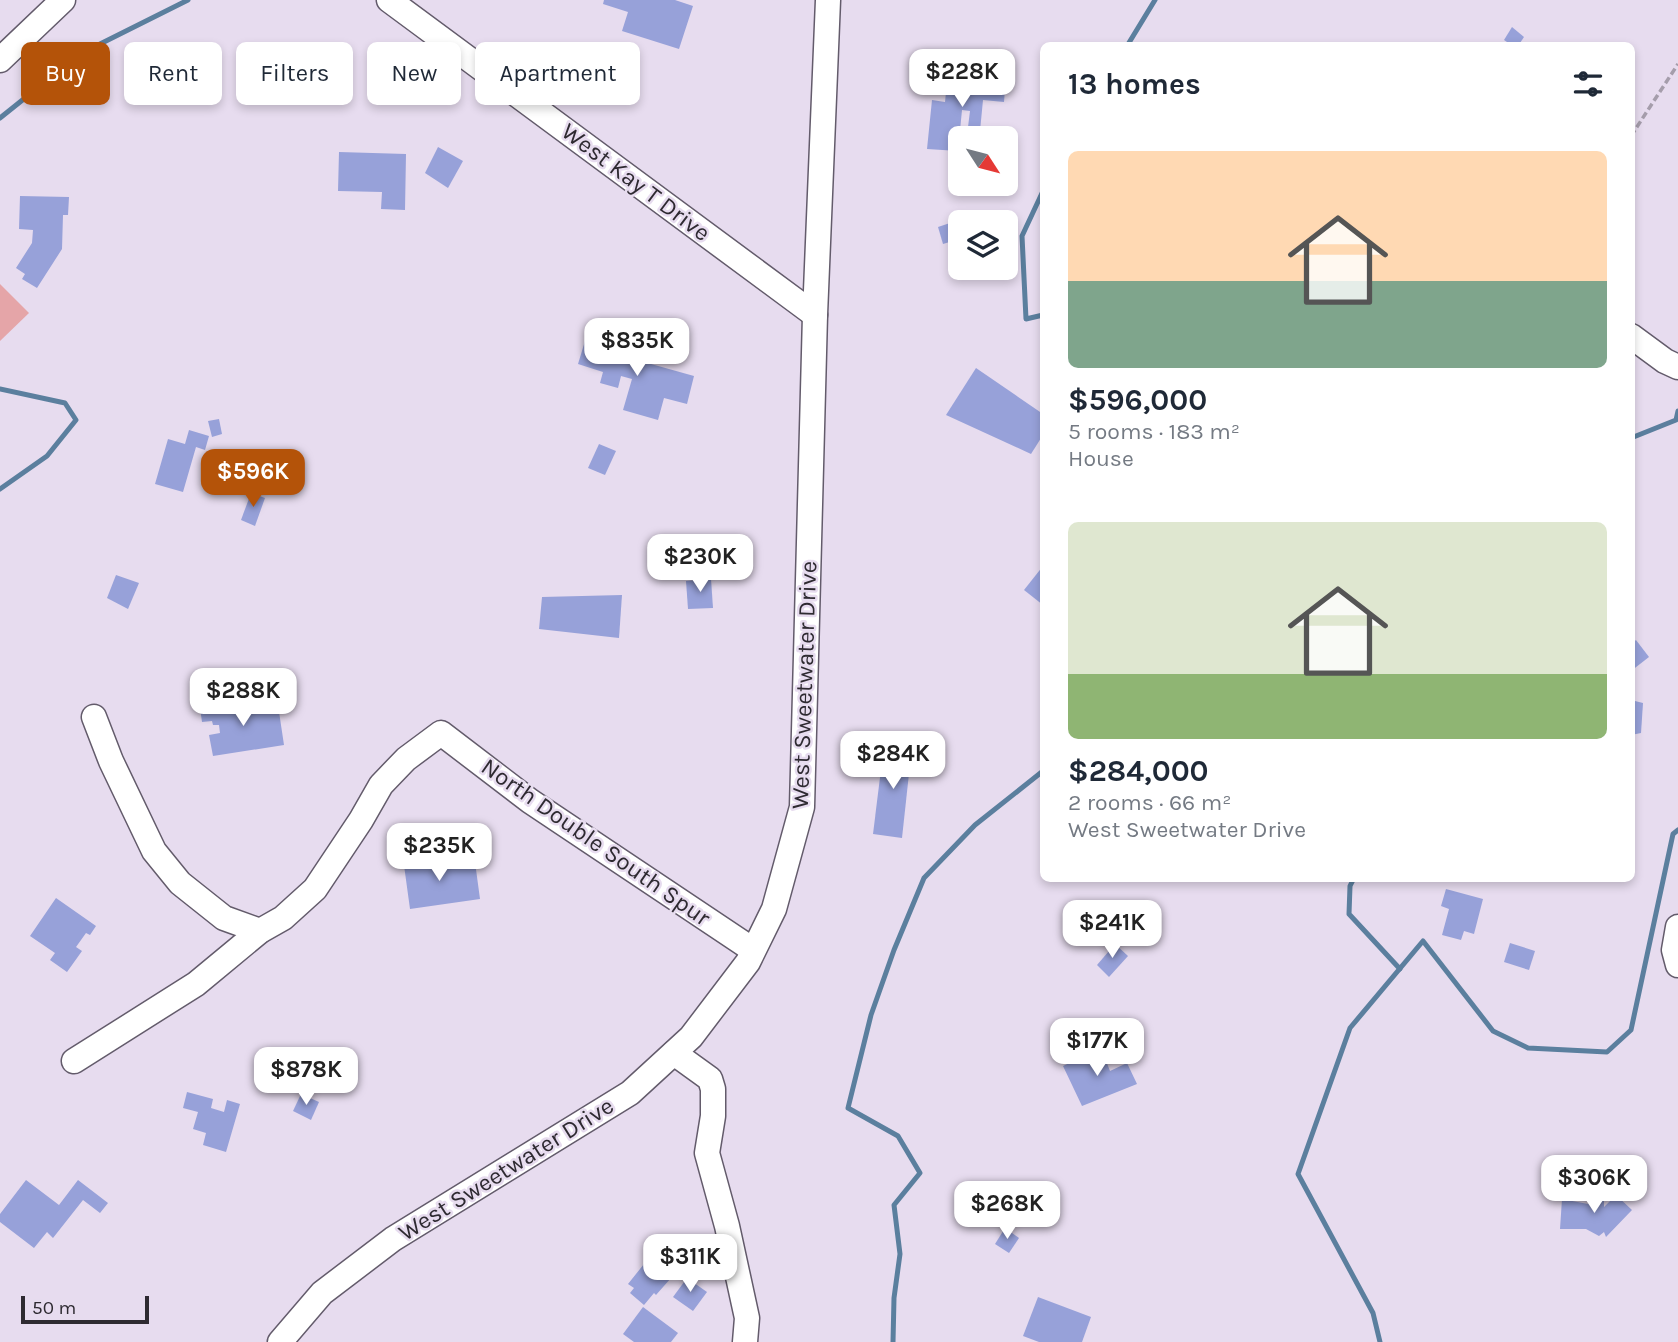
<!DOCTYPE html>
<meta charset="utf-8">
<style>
body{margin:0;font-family:Karla,sans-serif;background:#f2f2f3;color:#1f2937;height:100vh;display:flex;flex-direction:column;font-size:26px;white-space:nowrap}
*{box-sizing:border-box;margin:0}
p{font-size:23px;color:#747a83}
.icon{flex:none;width:38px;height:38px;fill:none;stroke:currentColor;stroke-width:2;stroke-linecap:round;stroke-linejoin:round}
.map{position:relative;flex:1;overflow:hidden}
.sheet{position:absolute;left:1040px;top:42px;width:595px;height:840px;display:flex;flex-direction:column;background:#fff;border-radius:10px;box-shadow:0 4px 10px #0003}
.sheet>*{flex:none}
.banner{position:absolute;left:21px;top:42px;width:665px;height:63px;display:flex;gap:14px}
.needle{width:46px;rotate:126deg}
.controls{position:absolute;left:948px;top:126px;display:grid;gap:14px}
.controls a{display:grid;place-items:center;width:70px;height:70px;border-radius:10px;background:#fff;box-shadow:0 4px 10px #0003;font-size:35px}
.scale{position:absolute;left:21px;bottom:18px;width:128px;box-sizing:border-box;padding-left:7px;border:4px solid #2e2a31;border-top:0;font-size:19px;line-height:24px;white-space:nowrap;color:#2e2a31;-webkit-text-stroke:5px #e7dcef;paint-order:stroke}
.price{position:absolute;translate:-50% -60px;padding:0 16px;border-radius:14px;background:#fff;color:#222;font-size:23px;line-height:46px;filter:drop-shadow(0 2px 4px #0008)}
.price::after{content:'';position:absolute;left:50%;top:42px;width:21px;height:16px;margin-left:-10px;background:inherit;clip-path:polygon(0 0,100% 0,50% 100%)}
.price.active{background:#b45309;color:#fff}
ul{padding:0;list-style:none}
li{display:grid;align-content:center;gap:14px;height:371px;padding:0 28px}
li span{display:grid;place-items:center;height:217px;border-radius:10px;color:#555}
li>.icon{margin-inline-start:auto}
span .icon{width:126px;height:126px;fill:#fffc;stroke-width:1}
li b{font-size:30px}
h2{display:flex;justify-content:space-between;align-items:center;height:84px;padding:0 28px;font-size:30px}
.tag{padding:0 24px;border-radius:10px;background:#fff;box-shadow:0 4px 10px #0003;font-size:24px;line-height:63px}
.tag.active{background:#b45309;color:#fff}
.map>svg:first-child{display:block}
</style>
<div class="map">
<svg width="1678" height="1342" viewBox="0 0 1678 1342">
<rect width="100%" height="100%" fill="#e7dcef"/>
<path fill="#e5a5a8" d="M0 284 29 313 0 341Z"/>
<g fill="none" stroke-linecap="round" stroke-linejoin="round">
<g stroke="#5b7f9e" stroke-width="5">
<path d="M1127 46 1155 0"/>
<path d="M0 118 80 54 188 0"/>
<path d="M1043 191 1022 236 1026 319 1043 315"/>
<path d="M0 389 65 403 76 420 47 456 0 489"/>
<path d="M1631 438 1676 420 1678 411"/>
<path d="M1354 878 1350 886 1349 914 1400 969"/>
<path d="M893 1342 894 1298 900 1254 894 1205 920 1173 898 1136 848 1108 871 1015 894 950 924 878 975 825 1043 771"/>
<path d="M1380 1342 1373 1313 1298 1174 1350 1028 1423 941 1493 1031 1528 1048 1607 1052 1631 1030 1673 834 1678 830"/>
</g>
</g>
<g fill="#97a1d9">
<path d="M604 0H675L693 6 679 49 622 31 628 12 603 4Z"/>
<path d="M1512 27 1524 37 1518 46H1513L1504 40Z"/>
<path d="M970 73 1006 76 1004 102 983 100 980 131 967 135 970 111 962 110 958 151 927 149 932 100 945 102 947 82 969 84Z"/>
<path d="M438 147 463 161 448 188 425 173Z"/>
<path d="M339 152 406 154 405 210 381 209 382 192 338 191Z"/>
<path d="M20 196 69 197 68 215H63L62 249 37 288 22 279 25 274 16 268 32 243 33 230 19 229Z"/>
<path d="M950 223 956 240 943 244 938 227Z"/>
<path d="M606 338 629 345 626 357 694 376 687 404 664 398 658 420 623 410 632 379 621 376 618 388 600 383 603 372 578 364 585 341 604 346Z"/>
<path d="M976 368 1043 414V435L1031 454 946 415Z"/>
<path d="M219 419 222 434 212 437 208 421Z"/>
<path d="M189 430 209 436 205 450 196 447 183 492 155 484 168 439 185 444Z"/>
<path d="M599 444 616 451 605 475 588 468Z"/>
<path d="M251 493 265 498 255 526 241 520Z"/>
<path d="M1043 566V605L1024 590Z"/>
<path d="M116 575 139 583 128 609 107 598Z"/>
<path d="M711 579 713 608 688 609 686 581Z"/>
<path d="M622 595 619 638 539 629 542 597Z"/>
<path d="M1636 640 1649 657 1631 671V644Z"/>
<path d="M247 700 249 710 278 705 284 745 213 756 209 735 220 733 219 725H213L212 721 202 722 200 708Z"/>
<path d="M1631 700 1643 703 1641 733 1631 735Z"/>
<path d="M884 745 912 746 902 838 873 834Z"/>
<path d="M426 854 428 869 475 862 480 899 410 909 403 858Z"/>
<path d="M1446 889 1483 899 1474 934 1464 931 1461 940 1442 935 1449 909 1441 906Z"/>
<path d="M56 898 96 926 90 935 86 933 76 947 82 951 67 972 50 960 55 953 30 936Z"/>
<path d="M1510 943 1535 951 1529 970 1504 962Z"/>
<path d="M1115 944 1128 956 1109 977 1097 965Z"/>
<path d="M1101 1048 1110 1071 1127 1063 1137 1084 1082 1106 1063 1066Z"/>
<path d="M187 1092 213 1099 211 1108 224 1112 227 1100 240 1104 226 1152 203 1145 206 1133 193 1129 198 1112 183 1108Z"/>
<path d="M301 1094 319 1102 311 1120 293 1111Z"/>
<path d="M26 1180 59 1205 78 1180 108 1203 100 1213 83 1200 53 1238 47 1232 34 1248 0 1222V1214Z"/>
<path d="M1616 1195 1632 1210 1606 1237 1604 1232 1599 1236 1586 1229H1560L1562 1199 1588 1204V1200H1604V1207Z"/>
<path d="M1005 1228 1019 1238 1009 1253 995 1244Z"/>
<path d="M648 1259 671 1278 656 1295 654 1293 644 1305 630 1293 634 1288 628 1284Z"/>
<path d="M687 1278 707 1292 693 1311 673 1297Z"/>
<path d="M1038 1297 1091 1317 1082 1342H1039L1023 1336Z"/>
<path d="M643 1307 678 1333 671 1342H634L623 1334Z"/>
</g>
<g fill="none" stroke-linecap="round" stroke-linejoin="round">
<defs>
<g id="minor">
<path d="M389 0 815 315"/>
<path d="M0 60 63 0"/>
<path d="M1631 336 1665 361 1678 367"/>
<path d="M94 717 111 761 154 851 180 883 224 918 260 931"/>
<path d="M1678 927 1674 950 1678 965"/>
<path d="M674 1053 710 1079 713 1089V1116L707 1153 727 1226 747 1318 745 1342"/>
<path d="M74 1061 196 984 260 931 283 918 315 889 361 820 381 785 406 759 441 733 530 801 753 950"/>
<path d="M280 1342 322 1293 393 1239 630 1093 691 1037 748 962 774 909 802 807 815 315 828 0"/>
</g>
</defs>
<use href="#minor" stroke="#635b6b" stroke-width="27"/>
<path stroke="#a59dab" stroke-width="3.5" stroke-dasharray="7 3.5" stroke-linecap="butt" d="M1631 136 1678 64"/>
<use href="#minor" stroke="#fff" stroke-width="24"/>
</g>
<g text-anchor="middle" stroke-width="5" stroke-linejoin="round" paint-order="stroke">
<g font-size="24" fill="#2e2a31" stroke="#e7dcef">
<text transform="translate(636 182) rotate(37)" y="8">West Kay T Drive</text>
<text transform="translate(804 685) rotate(-88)" y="8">West Sweetwater Drive</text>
<text transform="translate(596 842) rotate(35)" y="8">North Double South Spur</text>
<text transform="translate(506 1169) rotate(-32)" y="8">West Sweetwater Drive</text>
</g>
</g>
</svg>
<div class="controls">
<a><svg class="needle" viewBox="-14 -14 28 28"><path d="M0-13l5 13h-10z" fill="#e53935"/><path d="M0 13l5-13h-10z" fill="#747a83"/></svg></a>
<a><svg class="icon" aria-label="layers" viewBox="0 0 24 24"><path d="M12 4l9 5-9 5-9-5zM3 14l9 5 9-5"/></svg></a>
</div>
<div class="scale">50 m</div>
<b class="price" style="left:962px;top:109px">$228K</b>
<b class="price" style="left:637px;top:378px">$835K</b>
<b class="price active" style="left:253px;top:509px">$596K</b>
<b class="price" style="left:700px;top:594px">$230K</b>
<b class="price" style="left:243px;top:728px">$288K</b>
<b class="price" style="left:893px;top:791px">$284K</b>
<b class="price" style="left:439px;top:883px">$235K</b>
<b class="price" style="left:1112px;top:960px">$241K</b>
<b class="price" style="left:1097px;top:1078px">$177K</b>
<b class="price" style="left:306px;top:1107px">$878K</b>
<b class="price" style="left:1594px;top:1215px">$306K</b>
<b class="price" style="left:1007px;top:1241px">$268K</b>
<b class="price" style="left:690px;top:1294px">$311K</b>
<div class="banner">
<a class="tag active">Buy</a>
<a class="tag">Rent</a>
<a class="tag">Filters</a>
<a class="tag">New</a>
<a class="tag">Apartment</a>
</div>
<section class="sheet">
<h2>13 homes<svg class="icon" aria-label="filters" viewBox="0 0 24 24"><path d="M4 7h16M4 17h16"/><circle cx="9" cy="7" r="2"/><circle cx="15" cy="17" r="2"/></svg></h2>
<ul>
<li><span style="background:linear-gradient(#ffd9b3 60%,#7fa58c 0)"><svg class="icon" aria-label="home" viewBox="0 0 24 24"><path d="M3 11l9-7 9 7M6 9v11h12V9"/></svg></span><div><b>$596,000</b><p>5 rooms · 183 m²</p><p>House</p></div></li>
<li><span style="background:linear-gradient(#dfe7d0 70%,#8fb573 0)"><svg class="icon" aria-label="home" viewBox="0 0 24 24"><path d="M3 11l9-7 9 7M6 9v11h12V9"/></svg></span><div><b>$284,000</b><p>2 rooms · 66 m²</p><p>West Sweetwater Drive</p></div></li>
</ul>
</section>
</div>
